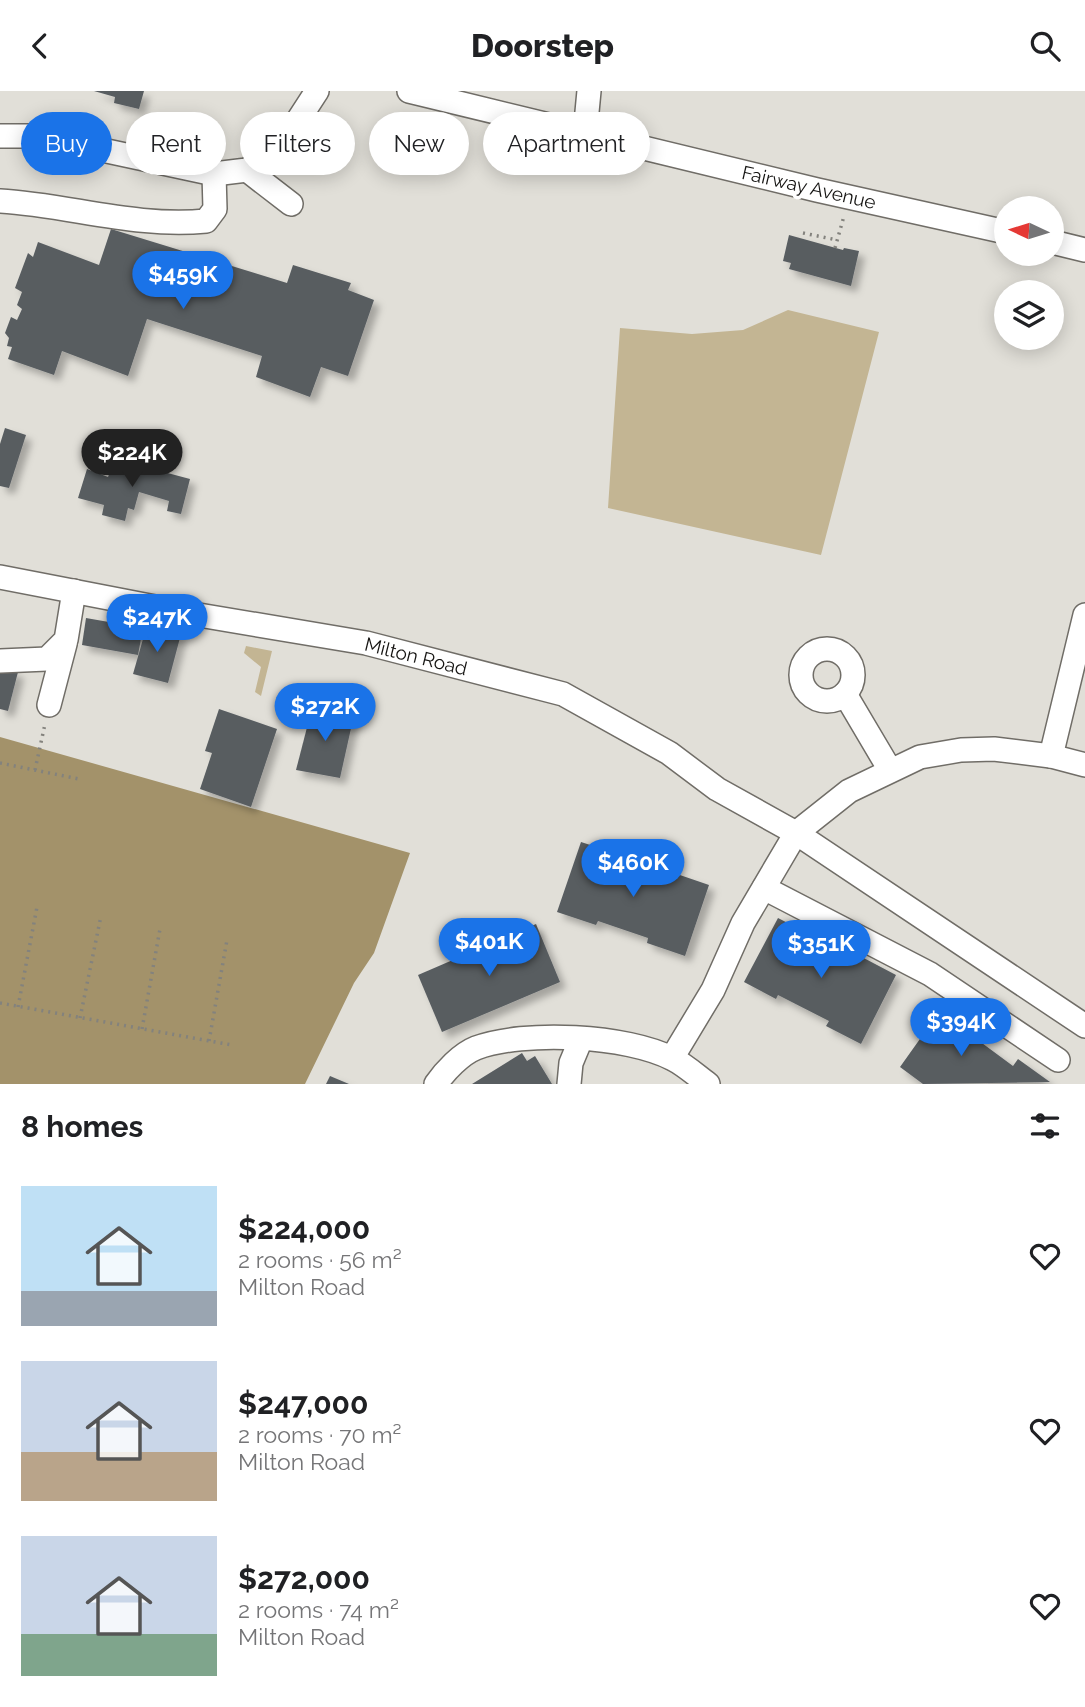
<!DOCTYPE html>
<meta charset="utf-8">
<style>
body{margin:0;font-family:Raleway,sans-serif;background:#f6f6f6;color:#202124;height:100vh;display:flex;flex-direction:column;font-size:26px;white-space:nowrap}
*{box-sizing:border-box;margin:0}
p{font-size:23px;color:#757577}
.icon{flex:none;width:38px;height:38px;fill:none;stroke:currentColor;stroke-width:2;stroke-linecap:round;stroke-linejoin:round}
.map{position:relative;height:993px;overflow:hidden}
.side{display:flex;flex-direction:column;background:#fff;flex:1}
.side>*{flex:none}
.banner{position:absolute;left:21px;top:21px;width:700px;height:63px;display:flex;gap:14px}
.needle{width:46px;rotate:274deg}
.controls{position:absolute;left:994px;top:105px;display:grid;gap:14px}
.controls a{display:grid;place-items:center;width:70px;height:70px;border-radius:50%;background:#fff;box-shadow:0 4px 18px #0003;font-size:35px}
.price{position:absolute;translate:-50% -60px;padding:0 16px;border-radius:24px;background:#1a73e8;color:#fff;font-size:23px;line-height:46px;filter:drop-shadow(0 2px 4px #0008)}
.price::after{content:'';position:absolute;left:50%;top:42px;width:21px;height:16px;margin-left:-10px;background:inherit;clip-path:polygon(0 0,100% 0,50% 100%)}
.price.active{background:#222;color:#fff}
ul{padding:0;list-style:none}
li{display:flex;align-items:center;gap:21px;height:175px;padding:0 21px}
li span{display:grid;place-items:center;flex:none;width:196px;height:140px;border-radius:0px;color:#555}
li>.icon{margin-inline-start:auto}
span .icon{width:84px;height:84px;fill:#fffc;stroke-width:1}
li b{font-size:30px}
h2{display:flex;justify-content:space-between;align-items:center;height:84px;padding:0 21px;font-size:30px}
.pill{padding:0 24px;border-radius:32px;background:#fff;box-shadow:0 4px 18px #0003;font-size:24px;line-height:63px}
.pill.active{background:#1a73e8;color:#fff}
header{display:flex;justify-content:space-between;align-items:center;height:91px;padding:0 21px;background:#fff;font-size:32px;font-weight:800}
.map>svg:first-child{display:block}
</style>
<header><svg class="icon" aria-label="back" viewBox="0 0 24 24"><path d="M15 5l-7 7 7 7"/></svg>Doorstep<svg class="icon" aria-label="search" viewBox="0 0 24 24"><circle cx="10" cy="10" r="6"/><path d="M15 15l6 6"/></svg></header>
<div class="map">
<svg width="1085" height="993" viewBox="0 0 1085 993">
<defs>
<filter id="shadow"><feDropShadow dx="6" dy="6" stdDeviation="3.5" flood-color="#0004"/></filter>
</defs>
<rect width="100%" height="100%" fill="#e1dfd8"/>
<g fill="#c3b593">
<path d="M788 219 879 241 821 464 608 417 620 237 692 243 743 239Z"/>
<path d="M246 555 272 560 261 605 255 601 261 576 244 562Z"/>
</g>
<path fill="#a3926a" d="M0 646 410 762 374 862 354 892 305 993H0Z"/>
<g fill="#585d61" filter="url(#shadow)">
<path d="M94 0H144L139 18 114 12 115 6Z"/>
<path d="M111 138 287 192 293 174 351 192 348 199 374 209 348 285 321 276 310 306 256 286 262 265 147 228 128 285 62 260 54 284 8 268 12 256 7 255 9 247 5 242 11 226 17 229 22 218 17 214 22 201 15 197 28 162 33 166 38 151 99 174Z"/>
<path d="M789 144 843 159 844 157 859 160 851 195 789 178 791 172 783 170Z"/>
<path d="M5 337 26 344 9 397 0 395V353Z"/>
<path d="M115 368 190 388 181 423 167 420 169 410 139 401 134 419 128 417 125 430 102 424 104 414 78 407 87 378 108 386Z"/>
<path d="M86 527 143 537 138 564 82 554Z"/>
<path d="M147 534 181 543 168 592 133 583Z"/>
<path d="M0 577 18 581 8 620 0 618Z"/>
<path d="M312 617 354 624 340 687 296 679Z"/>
<path d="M219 618 277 638 251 716 200 698 212 662 205 660Z"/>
<path d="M581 751 618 763 616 768 671 786 674 782 709 794 685 865 647 852 648 847 598 830 596 834 557 821Z"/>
<path d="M778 827 809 843 807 847 854 871 858 864 896 884 861 953 826 935 829 930 778 904 776 908 744 891Z"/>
<path d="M536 833 560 891 442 941 418 884Z"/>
<path d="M942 917 970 937 967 941 1013 975 1018 968 1050 991 923 993 900 976Z"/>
<path d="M522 962 527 970 535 965 552 993H472Z"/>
<path d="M330 985 349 993H326Z"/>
</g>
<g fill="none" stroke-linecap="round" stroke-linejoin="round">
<defs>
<g id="minor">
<path d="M409 0 817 99 1006 141"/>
<path d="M585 42 589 0"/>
<path d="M0 45H37L214 83 247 79 280 57 317 0"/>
<path d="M247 79 291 113"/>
<path d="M0 110C69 114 136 137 206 130L215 118 214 83"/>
<path d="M1052 151 1085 159"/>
<path d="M0 486 181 521 366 552 563 603 669 662 717 698 796 742 1085 935"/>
<circle cx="827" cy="584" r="26"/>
<path d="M0 570 47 568 66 549 74 500"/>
<path d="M845 603 890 679"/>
<path d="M49 614 65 553"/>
<path d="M1051 665 1085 524"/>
<path d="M764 797 930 883 1058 969"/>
<path d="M672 967 713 899 743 832 796 742 849 700 920 666 961 659 994 658 1051 665 1085 674"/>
<path d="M436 993C445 980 461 963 476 957 524 939 627 944 673 968 685 974 697 985 708 993"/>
<path d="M569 993 571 972 581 948"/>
</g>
</defs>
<use href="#minor" stroke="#706d67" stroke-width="26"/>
<g stroke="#83827d" stroke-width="3.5" stroke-dasharray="2 5" stroke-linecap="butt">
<path d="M803 142 837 149"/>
<path d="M835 157 844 125"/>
<path d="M0 672 79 688"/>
<path d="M35 679 45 633"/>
<path d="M0 912 232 954"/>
<path d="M18 916 37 816"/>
<path d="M80 927 101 825"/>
<path d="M142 938 160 838"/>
<path d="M209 950 227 849"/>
</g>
<use href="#minor" stroke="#fff" stroke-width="23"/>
</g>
<g text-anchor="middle" stroke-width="7" stroke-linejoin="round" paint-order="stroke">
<g font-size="19" fill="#151412" stroke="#fff">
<text transform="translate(809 96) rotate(13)" y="7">Fairway Avenue</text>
<text transform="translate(416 565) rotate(14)" y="7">Milton Road</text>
</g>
</g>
</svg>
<div class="controls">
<a><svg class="needle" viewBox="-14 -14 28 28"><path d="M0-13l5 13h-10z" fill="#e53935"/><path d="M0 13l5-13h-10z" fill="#757577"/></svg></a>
<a><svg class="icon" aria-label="layers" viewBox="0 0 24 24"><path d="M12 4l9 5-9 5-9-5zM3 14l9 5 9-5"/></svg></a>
</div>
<b class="price" style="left:183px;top:220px">$459K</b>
<b class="price active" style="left:132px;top:398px">$224K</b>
<b class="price" style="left:157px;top:563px">$247K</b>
<b class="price" style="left:325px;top:652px">$272K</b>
<b class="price" style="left:633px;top:808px">$460K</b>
<b class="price" style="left:489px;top:887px">$401K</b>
<b class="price" style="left:821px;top:889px">$351K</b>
<b class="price" style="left:961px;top:967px">$394K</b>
<div class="banner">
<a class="pill active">Buy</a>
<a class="pill">Rent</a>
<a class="pill">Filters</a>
<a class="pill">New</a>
<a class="pill">Apartment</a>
</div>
</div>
<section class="side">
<h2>8 homes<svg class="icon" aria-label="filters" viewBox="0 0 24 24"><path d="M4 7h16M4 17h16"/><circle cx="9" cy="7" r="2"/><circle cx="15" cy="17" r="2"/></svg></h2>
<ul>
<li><span style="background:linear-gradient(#bfe0f5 75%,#9aa5b1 0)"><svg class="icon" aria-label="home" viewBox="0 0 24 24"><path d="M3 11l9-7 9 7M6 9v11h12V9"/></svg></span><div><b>$224,000</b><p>2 rooms · 56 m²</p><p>Milton Road</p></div><svg class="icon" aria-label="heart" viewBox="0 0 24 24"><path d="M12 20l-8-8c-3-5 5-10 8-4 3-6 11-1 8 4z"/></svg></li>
<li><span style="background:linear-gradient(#c9d6e8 65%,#b9a48a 0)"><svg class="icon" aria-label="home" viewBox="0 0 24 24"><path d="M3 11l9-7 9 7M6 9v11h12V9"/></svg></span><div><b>$247,000</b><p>2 rooms · 70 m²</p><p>Milton Road</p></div><svg class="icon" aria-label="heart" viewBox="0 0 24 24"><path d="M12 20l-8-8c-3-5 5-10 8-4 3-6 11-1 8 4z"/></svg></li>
<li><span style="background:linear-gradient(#c9d6e8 70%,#7fa58c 0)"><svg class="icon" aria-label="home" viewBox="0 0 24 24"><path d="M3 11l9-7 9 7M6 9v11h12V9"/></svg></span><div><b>$272,000</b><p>2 rooms · 74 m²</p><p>Milton Road</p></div><svg class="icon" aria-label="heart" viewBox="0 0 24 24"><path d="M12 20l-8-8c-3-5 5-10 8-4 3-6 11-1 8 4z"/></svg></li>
</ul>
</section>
